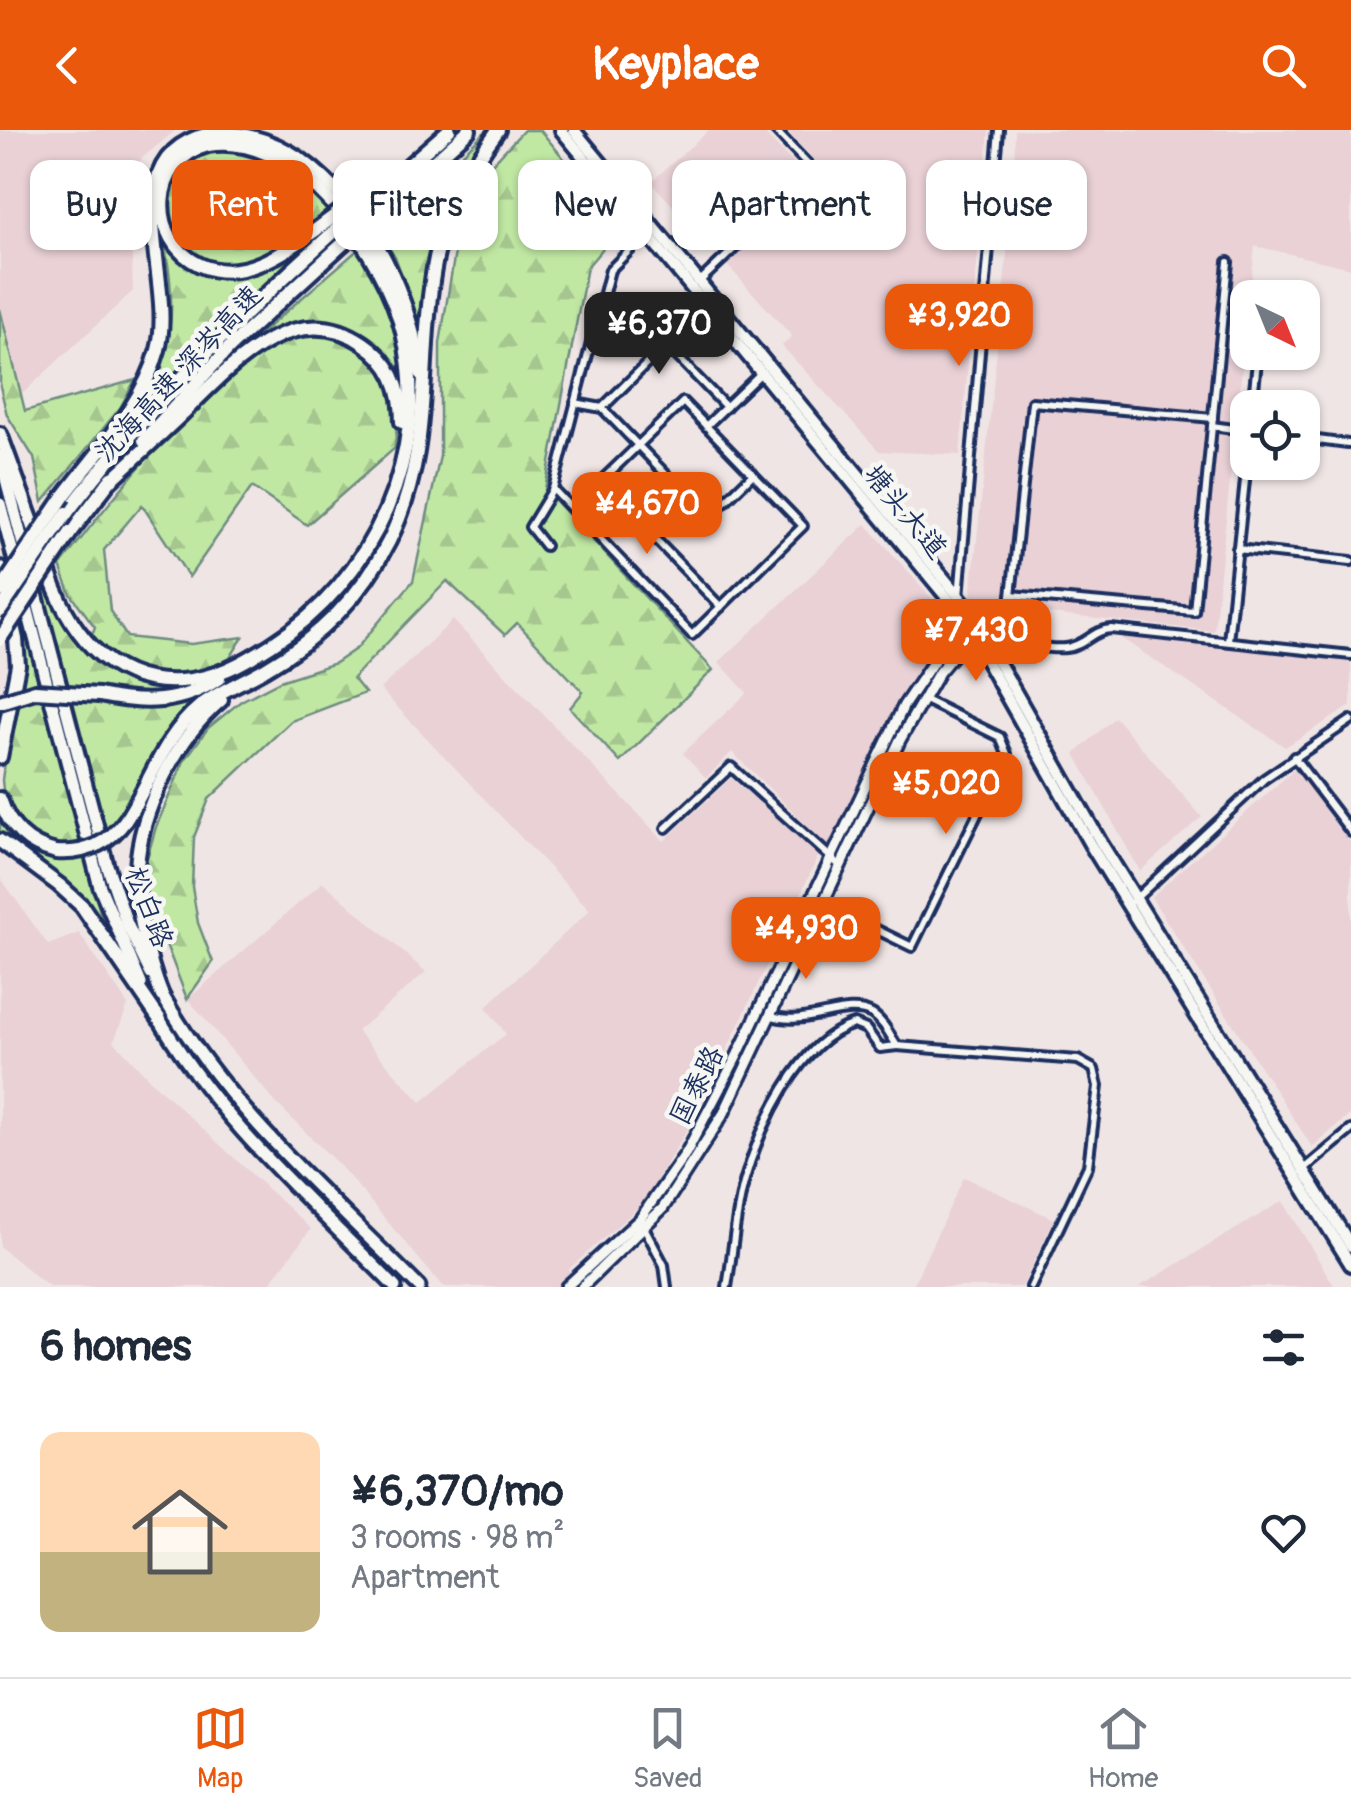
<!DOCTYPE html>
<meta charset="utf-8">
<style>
body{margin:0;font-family:Pangolin,"LXGW WenKai TC",sans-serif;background:#f2f2f3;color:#1f2937;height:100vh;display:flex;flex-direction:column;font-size:38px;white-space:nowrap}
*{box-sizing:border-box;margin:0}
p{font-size:32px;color:#747a83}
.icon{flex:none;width:55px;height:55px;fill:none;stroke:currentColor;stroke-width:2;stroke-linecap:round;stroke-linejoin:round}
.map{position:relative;height:1157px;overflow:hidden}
.drawer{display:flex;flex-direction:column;background:#fff;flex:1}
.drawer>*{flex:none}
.guide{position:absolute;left:30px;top:30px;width:1292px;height:90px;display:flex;gap:20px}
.needle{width:65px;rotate:137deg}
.controls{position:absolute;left:1230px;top:150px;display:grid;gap:20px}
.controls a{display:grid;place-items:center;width:90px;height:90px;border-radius:20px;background:#fff;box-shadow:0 2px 8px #0004;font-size:50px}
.price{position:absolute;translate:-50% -85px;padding:0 22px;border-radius:20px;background:#ea580c;color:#fff;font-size:32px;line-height:65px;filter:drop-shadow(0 2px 5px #0008)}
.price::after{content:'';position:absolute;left:50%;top:60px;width:30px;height:22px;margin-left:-15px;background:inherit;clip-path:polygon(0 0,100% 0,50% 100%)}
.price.on{background:#222;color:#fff}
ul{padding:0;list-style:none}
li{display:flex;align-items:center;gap:30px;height:250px;padding:0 40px}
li+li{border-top:2px solid #e0e1e3}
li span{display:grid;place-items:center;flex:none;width:280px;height:200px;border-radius:20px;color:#555}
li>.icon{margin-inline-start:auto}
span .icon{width:120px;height:120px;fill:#fffc;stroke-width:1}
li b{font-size:42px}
h2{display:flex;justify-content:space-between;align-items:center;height:120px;padding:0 40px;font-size:42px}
.tag{padding:0 35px;border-radius:20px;background:#fff;box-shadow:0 2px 8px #0004;font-size:35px;line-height:90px}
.tag.on{background:#ea580c;color:#fff}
header{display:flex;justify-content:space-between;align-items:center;height:130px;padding:0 40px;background:#ea580c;color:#fff;font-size:45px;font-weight:800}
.tab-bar{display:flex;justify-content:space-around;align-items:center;height:140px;border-top:2px solid #e0e1e3;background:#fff;font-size:28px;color:#747a83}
.tab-bar a{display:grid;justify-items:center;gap:5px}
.tab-bar .on{color:#ea580c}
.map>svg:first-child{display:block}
</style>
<header><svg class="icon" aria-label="back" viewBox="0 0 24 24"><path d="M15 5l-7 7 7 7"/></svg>Keyplace<svg class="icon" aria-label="search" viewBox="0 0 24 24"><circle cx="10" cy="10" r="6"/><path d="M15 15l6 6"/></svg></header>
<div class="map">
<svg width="1351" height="1157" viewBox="0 0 1351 1157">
<defs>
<pattern id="forest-firs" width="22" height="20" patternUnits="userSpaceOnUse" patternTransform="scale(2.5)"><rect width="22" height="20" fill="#c1e8a3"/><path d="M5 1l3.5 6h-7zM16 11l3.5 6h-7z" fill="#a5c78f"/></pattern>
</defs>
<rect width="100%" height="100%" fill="#f0e5e5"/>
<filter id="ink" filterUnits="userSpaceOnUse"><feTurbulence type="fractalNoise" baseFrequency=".01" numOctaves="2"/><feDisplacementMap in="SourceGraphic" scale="20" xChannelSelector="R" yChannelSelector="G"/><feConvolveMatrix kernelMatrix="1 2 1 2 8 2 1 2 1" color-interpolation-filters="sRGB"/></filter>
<g filter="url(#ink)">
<g fill="#e9d1d6">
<path d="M0 0H176L141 29 130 72 133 161 21 265 0 179Z"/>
<path d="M709 0H761L844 85 851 68 786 0H989L960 325 879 321 782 216 792 206 651 52Z"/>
<path d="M1015 0H1351V138L1255 116 1214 501 970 476 1014 57Z"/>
<path d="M866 394 949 488 896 578 829 717 732 622 706 648 683 623 747 563 719 532Z"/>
<path d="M453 490 664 711 731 648 819 725 695 987 642 1074 569 1139 572 1145 557 1157H443L341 1037 275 972 188 869 323 752 426 842 357 901 421 972 506 904 486 877 590 780 380 559Z"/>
<path d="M1115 504 1351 532V576L1285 617Z"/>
<path d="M1115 587 1202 687 1140 741 1075 624Z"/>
<path d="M1296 638 1351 713V984L1312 1017 1151 767Z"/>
<path d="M0 747 48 815 79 803 128 875 114 911 153 953 311 1099 267 1157H49L0 1117Z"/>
<path d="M964 1047 1054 1089 1022 1157H912Z"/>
<path d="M1283 1071 1335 1157H1139L1186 1129Z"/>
</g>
<g fill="url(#forest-firs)" stroke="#6e8c80" stroke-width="2.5">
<path d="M524 0H540L621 97 587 137 545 359 713 540 620 632 570 578 583 562 517 493 505 505 447 451 353 548 365 563 291 591 209 669 194 707 192 757 198 793 213 832 187 869 146 762V732L156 697 184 631 208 598 241 571 280 551 335 533 357 518 413 451 440 326V213L455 122 467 81 491 35Z"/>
<path d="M486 1 439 91 431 122 422 201 396 129 380 103Z"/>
<path d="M234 17 277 32 331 77C178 227 104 30 234 17Z"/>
<path d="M163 108C203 159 239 153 294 128L149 267C175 215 176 164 163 108Z"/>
<path d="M361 117C385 164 400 195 401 249 366 184 315 178 253 210Z"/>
<path d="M0 179 25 281 135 250 120 278 43 372 34 328 7 285 0 256Z"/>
<path d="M306 204C347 204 387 226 396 269 399 284 396 303 395 318L307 395 252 357 189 447 142 375 104 420 110 481 127 507 191 514 243 507 227 533 202 541 170 545 131 537 90 509 95 497 70 463 60 436C109 372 227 217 306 204Z"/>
<path d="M0 404 82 716C38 718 5 698 2 650L21 508Z"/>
<path d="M46 455C66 519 123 567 193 556L151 565 67 555 42 460Z"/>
<path d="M70 566C114 573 157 587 201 566 149 605 146 665 105 702Z"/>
<path d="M0 684 11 701 84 726 100 782 120 828 62 751 0 705Z"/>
</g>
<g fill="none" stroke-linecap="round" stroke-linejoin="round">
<defs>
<g id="minor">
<path d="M698 153 815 42 775 0"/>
<path d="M644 192 726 277"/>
<path d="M575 273 602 278 708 388 753 344"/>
<path d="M602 278 690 191"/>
<path d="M1252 278 1258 222"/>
<path d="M706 296 761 243"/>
<path d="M1212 296 1248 301"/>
<path d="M1302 308 1348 314"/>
<path d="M553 359 692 505 803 396 683 272 600 352 721 477"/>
<path d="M545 416 530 397 553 359 610 140 631 119"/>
<path d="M1237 419 1351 431"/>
<path d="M1011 465 1194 481 1228 132"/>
<path d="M959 467 999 0"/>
<path d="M1228 511 1248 322"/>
<path d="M1006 512 1032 272 1213 288"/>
<path d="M991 518C1017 508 1040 521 1066 518 1085 516 1093 500 1111 499L1351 525"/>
<path d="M1294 627 1351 702"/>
<path d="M666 698 731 637 839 735"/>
<path d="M1133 771 1264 649 1351 590"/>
<path d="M822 773 912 817 1007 624 1000 607 923 569"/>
<path d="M770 885C803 899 846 869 872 884 883 891 890 905 897 916L1078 930 1094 939 1098 956 1088 1036 1031 1157"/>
<path d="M1302 1041 1351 1000"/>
<path d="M645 1099 664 1135 667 1157"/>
<path d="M727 1157C733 1122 735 1083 745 1049 760 997 798 911 854 894L866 899 880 918 897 916"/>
</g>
<g id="tertiary">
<path d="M566 1157 640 1089 686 1023 738 924 904 575 948 510 966 489"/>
<path d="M582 1157 663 1078 724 983 900 610 939 542 974 500"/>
</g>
<g id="secondary">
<path d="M561 0 958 481 1091 716 1351 1135"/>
<path d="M574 0 966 475 1100 711 1351 1116"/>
</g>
<g id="primary">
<path d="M0 326 107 735 127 794 151 844"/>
<path d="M0 374 100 757 141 854"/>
<path d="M160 861C224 976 327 1064 419 1157"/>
<path d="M156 883C216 989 311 1071 395 1157"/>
</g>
<g id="motorway">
<path d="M375 65 449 0"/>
<path d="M385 76 469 0"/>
<path d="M0 304 40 414"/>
<path d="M144 310 231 216 336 120"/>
<path d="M108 353C133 330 157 308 181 285 228 239 293 165 363 213 392 232 402 259 402 292"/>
<path d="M64 366C98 321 143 275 158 220 177 152 109 27 209 4 247 0 284 15 313 39 376 92 408 164 421 243"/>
<path d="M67 383C143 282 232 194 326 109"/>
<path d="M71 402 112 348"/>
<path d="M46 434C66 497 106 556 181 551 215 549 243 533 271 515 374 450 432 323 403 202 385 128 301 0 208 15 150 30 147 110 200 135 241 154 285 122 317 99"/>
<path d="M0 438 16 509 18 535 0 627"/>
<path d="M99 565C142 574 181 575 219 548"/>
<path d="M0 669C9 697 27 715 56 722"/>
<path d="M125 691C151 652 163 607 199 577 219 561 243 552 265 539 319 508 361 467 389 411 436 316 416 227 436 128 445 81 469 39 498 0"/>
<path d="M0 711 59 755 82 776 160 890"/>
<path d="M162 866C148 831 135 775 137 738 140 680 177 607 221 570"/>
</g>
</defs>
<use href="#minor" stroke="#1b2f5e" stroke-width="14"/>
<use href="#tertiary" stroke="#1b2f5e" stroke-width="16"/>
<use href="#secondary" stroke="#1b2f5e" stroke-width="18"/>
<use href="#primary" stroke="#1b2f5e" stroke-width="19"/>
<use href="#motorway" stroke="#1b2f5e" stroke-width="20"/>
<use href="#minor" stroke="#f6f6f2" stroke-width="6"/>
<use href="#tertiary" stroke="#f6f6f2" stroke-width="9"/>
<use href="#secondary" stroke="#f6f6f2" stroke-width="10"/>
<use href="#primary" stroke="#f6f6f2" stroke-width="11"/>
<use href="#motorway" stroke="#f6f6f2" stroke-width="12"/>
<defs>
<g id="motorway-bridge">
<path d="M317 99 370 59"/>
<path d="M326 109 375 65"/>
<path d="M336 120 385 76"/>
<path d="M0 461 64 366"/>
<path d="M0 481 67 383"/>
<path d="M0 509 71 402"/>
<path d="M0 572 35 561 99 565"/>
<path d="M56 722C86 724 108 714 125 691"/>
</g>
</defs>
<use href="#motorway-bridge" stroke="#1b2f5e" stroke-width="20" stroke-linecap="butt"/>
<use href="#motorway-bridge" stroke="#f6f6f2" stroke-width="12"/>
</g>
</g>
<g text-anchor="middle" stroke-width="9" stroke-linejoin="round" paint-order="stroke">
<g font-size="28" fill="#1b2f5e" stroke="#f6f6f2">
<text transform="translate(178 243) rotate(-47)" y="10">沈海高速 深岑高速</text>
<text transform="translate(906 381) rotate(50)" y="10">塘头大道</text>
<text transform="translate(150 777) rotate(69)" y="10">松白路</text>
<text transform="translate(696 955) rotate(-63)" y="10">国泰路</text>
</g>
</g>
</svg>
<div class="controls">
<a><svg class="needle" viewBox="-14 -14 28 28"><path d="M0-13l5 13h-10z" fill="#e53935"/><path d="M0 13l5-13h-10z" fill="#747a83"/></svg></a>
<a><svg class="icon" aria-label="locate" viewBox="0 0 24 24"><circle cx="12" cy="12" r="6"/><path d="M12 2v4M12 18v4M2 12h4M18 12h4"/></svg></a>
</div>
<b class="price" style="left:959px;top:239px">¥3,920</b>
<b class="price on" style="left:659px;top:247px">¥6,370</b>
<b class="price" style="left:647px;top:427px">¥4,670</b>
<b class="price" style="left:976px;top:554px">¥7,430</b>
<b class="price" style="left:946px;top:707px">¥5,020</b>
<b class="price" style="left:806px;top:852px">¥4,930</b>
<div class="guide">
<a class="tag">Buy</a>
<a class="tag on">Rent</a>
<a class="tag">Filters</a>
<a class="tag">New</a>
<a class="tag">Apartment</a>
<a class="tag">House</a>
</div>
</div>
<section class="drawer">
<h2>6 homes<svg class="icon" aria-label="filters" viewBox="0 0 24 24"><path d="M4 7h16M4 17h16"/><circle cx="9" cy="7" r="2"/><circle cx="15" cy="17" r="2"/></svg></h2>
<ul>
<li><span style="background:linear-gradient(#ffd9b3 60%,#c2b280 0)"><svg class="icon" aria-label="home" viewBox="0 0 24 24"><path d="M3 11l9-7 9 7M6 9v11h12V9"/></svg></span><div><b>¥6,370/mo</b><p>3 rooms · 98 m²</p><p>Apartment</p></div><svg class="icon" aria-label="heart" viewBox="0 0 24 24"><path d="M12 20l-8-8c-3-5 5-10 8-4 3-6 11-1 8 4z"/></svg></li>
</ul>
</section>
<nav class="tab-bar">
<a class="on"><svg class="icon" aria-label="map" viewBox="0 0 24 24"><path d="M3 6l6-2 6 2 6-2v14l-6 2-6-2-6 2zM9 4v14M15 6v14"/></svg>Map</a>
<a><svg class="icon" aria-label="saved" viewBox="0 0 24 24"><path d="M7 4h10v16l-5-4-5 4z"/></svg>Saved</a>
<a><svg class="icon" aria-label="home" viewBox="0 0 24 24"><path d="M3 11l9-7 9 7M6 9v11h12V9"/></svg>Home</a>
</nav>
